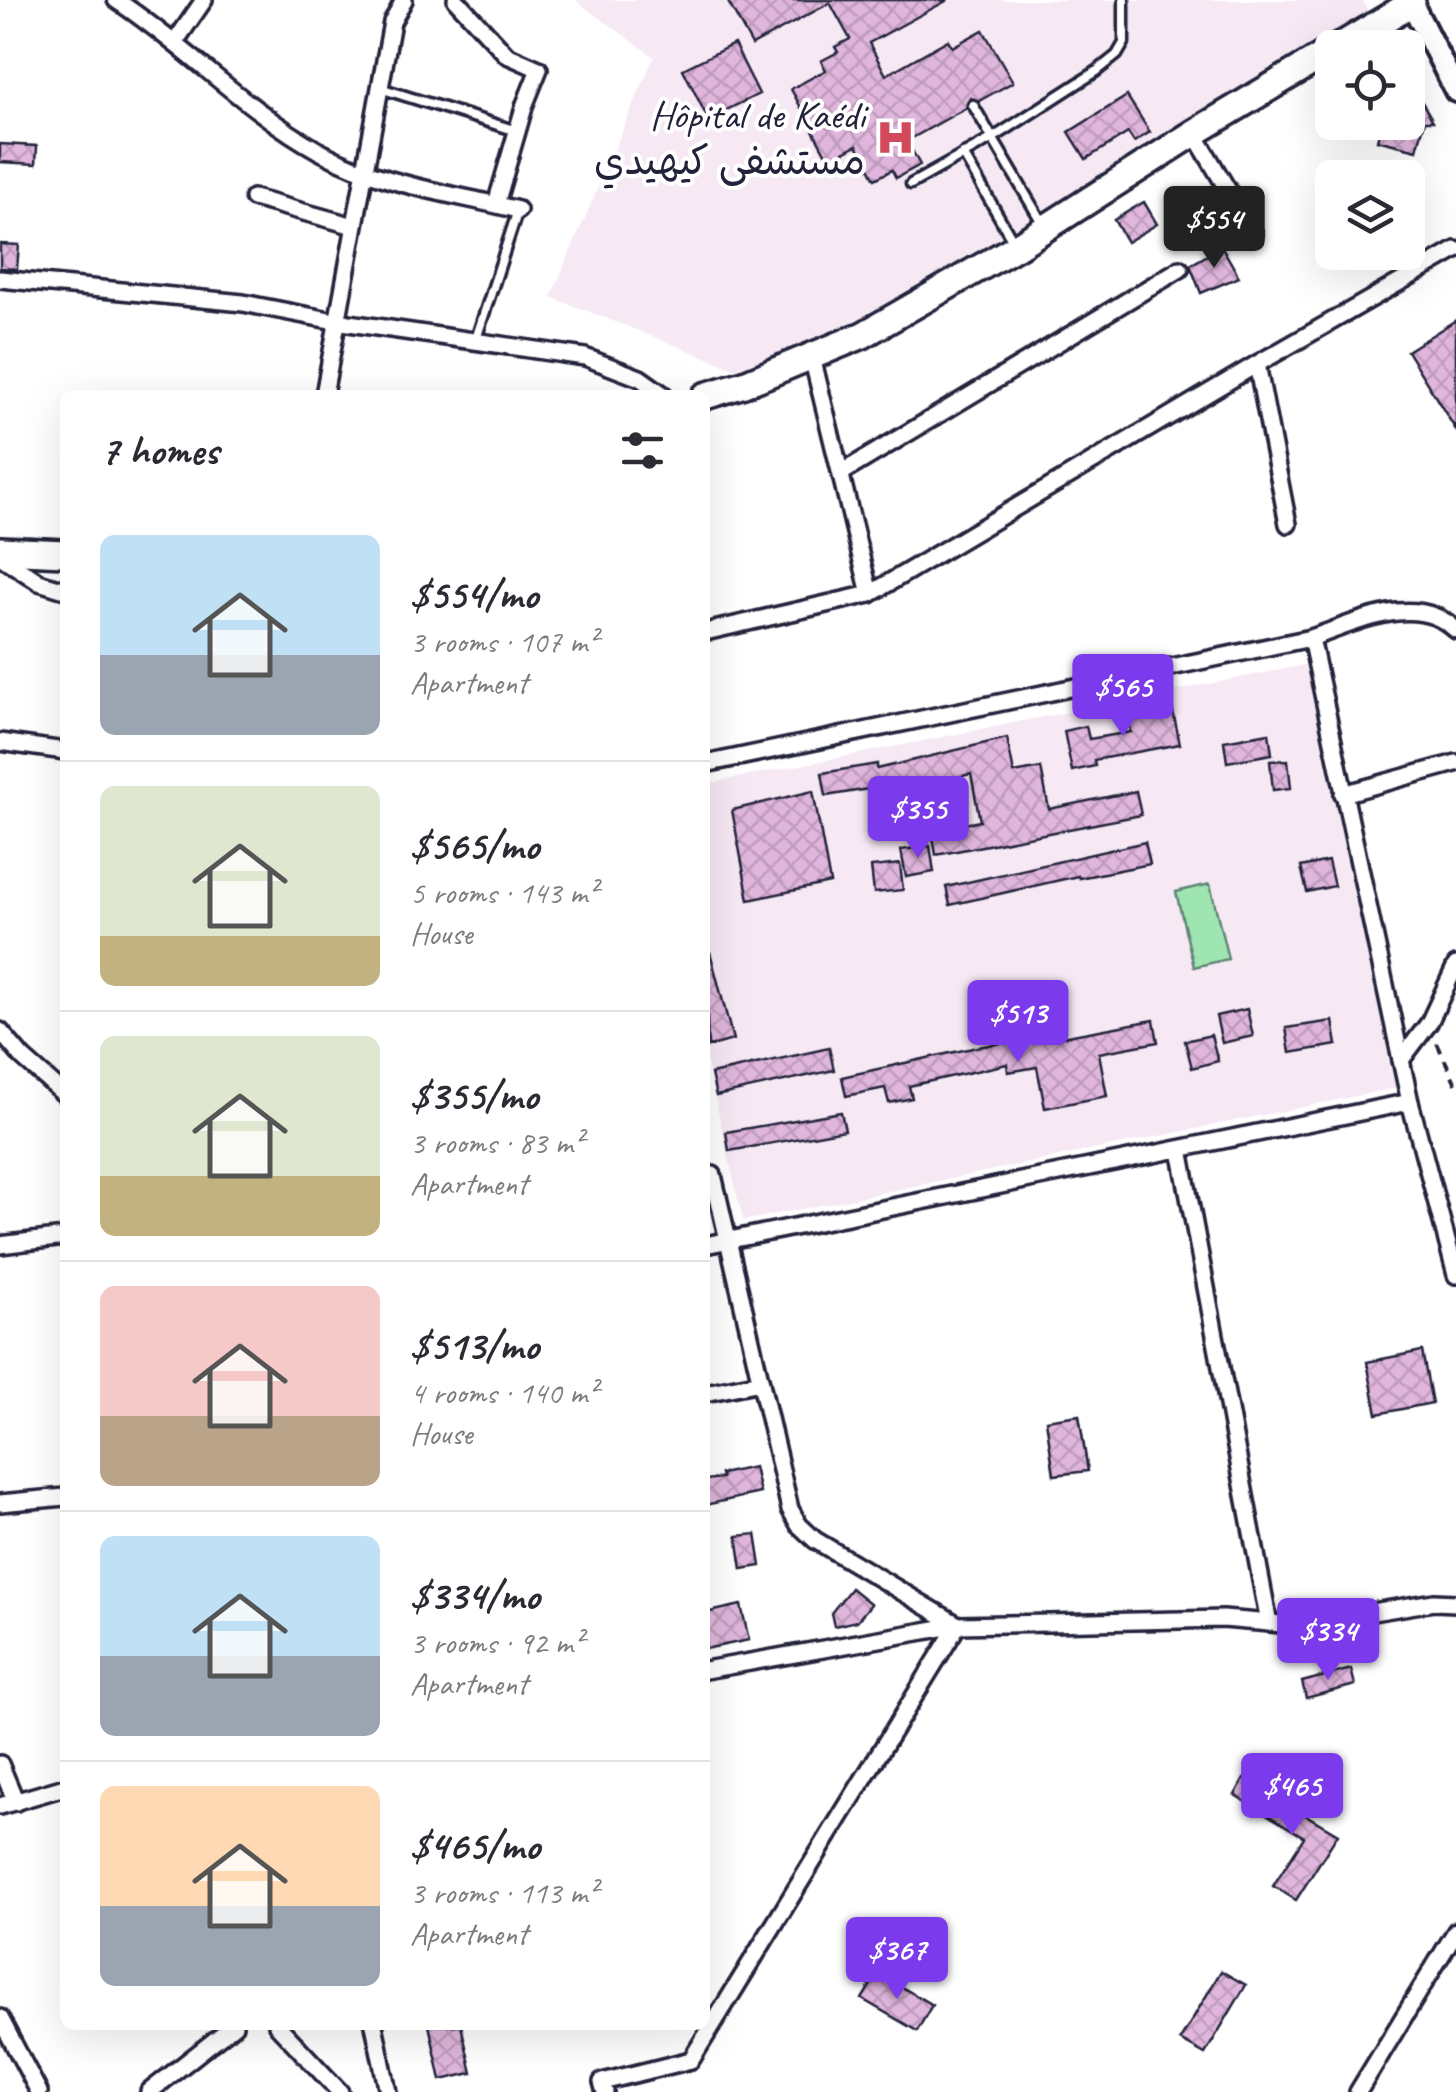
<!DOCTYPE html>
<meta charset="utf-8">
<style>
body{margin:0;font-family:Caveat,"Playpen Sans Arabic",sans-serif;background:#f7f7f7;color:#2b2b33;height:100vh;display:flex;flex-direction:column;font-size:38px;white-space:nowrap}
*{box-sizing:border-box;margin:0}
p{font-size:32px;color:#7c7c81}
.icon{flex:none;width:55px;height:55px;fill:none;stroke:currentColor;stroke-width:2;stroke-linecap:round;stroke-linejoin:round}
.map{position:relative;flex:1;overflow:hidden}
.sheet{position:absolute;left:60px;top:390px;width:650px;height:1640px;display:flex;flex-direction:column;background:#fff;border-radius:15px;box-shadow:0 10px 40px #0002}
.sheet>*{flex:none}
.buttons{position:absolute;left:1315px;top:30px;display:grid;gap:20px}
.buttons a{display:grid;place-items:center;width:110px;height:110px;border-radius:15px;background:#fff;box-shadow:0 10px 40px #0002;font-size:50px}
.price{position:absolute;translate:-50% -85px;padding:0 22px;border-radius:10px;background:#7c3aed;color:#fff;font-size:32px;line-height:65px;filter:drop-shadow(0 2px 5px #0008)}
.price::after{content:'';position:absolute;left:50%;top:60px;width:30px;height:22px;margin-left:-15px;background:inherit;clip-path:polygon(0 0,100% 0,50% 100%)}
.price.current{background:#222;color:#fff}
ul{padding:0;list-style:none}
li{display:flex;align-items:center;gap:30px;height:250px;padding:0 40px}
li+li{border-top:2px solid #e1e1e2}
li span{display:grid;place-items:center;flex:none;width:280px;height:200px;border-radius:15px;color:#555}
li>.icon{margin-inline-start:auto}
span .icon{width:120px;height:120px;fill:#fffc;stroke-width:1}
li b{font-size:42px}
h2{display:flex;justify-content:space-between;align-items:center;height:120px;padding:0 40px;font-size:42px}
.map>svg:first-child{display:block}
</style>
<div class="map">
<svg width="1456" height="2092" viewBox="0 0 1456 2092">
<defs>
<pattern id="building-cross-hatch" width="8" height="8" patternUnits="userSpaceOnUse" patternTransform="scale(2.5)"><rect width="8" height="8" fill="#e0b6dc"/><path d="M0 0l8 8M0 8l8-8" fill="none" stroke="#c09cbe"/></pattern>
</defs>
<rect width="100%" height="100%" fill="#fff"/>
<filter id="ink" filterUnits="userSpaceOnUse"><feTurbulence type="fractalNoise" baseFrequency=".01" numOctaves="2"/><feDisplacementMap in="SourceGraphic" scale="20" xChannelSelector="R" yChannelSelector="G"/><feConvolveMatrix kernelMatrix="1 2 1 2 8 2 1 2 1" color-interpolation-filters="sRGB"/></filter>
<g filter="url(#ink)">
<g fill="#f6e9f4">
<path d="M575 0H1362L1371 15 871 318 747 373 551 297 654 57Z"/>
<path d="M1310 664 1396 1088 743 1221 705 1054V784Z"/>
</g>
<path fill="#9ee5b2" stroke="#608476" stroke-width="2.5" d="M1210 884 1228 959 1194 967 1176 892Z"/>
<g fill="url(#building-cross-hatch)" stroke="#22223b" stroke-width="2.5">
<path d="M727 0H948L869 43 886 75 948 40 952 47 983 30 1013 82 979 101 970 98 966 108 907 141 920 165 896 178 892 170 875 179 857 145 829 160 791 89 826 70 821 61 838 52 835 47 850 39 830 3 752 45Z"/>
<path d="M734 44 759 94 708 119 683 69Z"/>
<path d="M1408 78 1433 121H1425L1417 150 1377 140 1382 122H1408Z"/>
<path d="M1127 96 1150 132 1134 142 1128 133 1086 159 1069 132Z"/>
<path d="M0 144 37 146 36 164 0 162Z"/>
<path d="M1144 202 1157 224 1127 242 1114 220Z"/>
<path d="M0 244 19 245 17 269 0 268Z"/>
<path d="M1222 247 1239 277 1201 293 1190 265Z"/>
<path d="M1456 320V430L1407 351Z"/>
<path d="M1172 707 1180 744 1094 760 1095 766 1072 771 1064 731 1086 726 1089 739 1131 732 1128 717Z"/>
<path d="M1269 733 1272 754 1227 762 1224 741Z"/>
<path d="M1007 738 1014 773 1041 768 1049 809 1136 791 1141 815 936 855 932 830 980 821 971 774 895 791 893 785 826 796 822 773 877 764V769Z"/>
<path d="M1288 760 1291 788 1273 790 1270 761Z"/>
<path d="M813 791 830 883 749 900 732 810Z"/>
<path d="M1145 842 1150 864 1079 878 1078 876 950 905 946 887Z"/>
<path d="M930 846 934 872 906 877 901 850Z"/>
<path d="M1328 861 1334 886 1307 892 1301 867Z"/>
<path d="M900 864 903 890 874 893 871 867Z"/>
<path d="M705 952H710L733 1040 708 1047Z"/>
<path d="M1247 1009 1253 1036 1222 1043 1216 1016Z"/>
<path d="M1154 1020 1158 1042 1099 1053 1107 1096 1045 1108 1037 1067 1008 1072 1007 1064 909 1086 912 1098 889 1103 885 1088 846 1096 842 1077 977 1047 1039 1037 1040 1041Z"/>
<path d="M1333 1021 1337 1045 1290 1053 1286 1028Z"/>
<path d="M1211 1035 1218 1061 1192 1068 1185 1041Z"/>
<path d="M829 1048 834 1070 716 1096 711 1074Z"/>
<path d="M841 1112 845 1130 729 1151 726 1132Z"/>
<path d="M1422 1351 1432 1403 1377 1414 1367 1362Z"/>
<path d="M1079 1415 1088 1471 1054 1475 1046 1420Z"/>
<path d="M754 1467 760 1493 705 1505V1480L722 1478 721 1474Z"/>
<path d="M756 1534 761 1566 742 1569 737 1536Z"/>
<path d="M851 1588 871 1604 857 1621 834 1626 831 1613Z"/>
<path d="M741 1605 749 1640 705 1649V1613Z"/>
<path d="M1351 1669 1355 1685 1306 1698 1302 1682Z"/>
<path d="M1244 1779 1338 1834 1296 1900 1273 1886 1304 1837 1235 1795Z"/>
<path d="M1221 1971 1246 1985 1205 2054 1180 2040Z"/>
<path d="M878 1973 932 2005 917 2031 862 1999Z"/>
<path d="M429 2025H461L472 2073 441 2080Z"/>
</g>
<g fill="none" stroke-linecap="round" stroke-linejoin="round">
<defs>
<g id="service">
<path d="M380 88 517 131"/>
<path d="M973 105 1044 226"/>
<path d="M963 154 1013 241"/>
<path d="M911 184 993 138 1097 71 1117 55 1124 43V0"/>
<path d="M475 342 518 210"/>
</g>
<g id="minor">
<path d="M116 0C186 46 245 110 319 151 381 185 450 193 518 210"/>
<path d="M456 0 507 55 539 69 525 104 496 204"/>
<path d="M175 42 204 0"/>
<path d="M1194 133 1254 234"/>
<path d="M253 198 354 226"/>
<path d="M0 279 243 303 335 321 585 357 640 378 664 395"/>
<path d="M812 357 870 594"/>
<path d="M1257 364 1288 524"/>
<path d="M324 395 392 22 404 0"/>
<path d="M843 472 1180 269"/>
<path d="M0 556 39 582 65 590"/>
<path d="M705 632 870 594 1257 364 1456 250"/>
<path d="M1311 638 1410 1102 1456 1275"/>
<path d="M0 742 65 751"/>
<path d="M705 764 1311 638C1356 623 1416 591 1456 630"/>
<path d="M1343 794 1456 763"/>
<path d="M0 1031 23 1058 65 1095"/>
<path d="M1401 1060 1429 1023 1456 965"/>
<path d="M1180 1149 1269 1623"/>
<path d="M0 1245 65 1237"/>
<path d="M705 1245 1410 1102"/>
<path d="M705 1393 761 1382"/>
<path d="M0 1503 65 1497"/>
<path d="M705 1670 958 1625 1223 1619 1293 1625 1434 1602 1456 1603"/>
<path d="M0 1764 16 1802"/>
<path d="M0 1806 65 1787"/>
<path d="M0 2018 39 2092"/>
<path d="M277 2025 340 2092"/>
<path d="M374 2025 388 2092"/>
<path d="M149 2092 234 2025"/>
<path d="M605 2092 602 2082 691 2060 958 1625 815 1540 799 1525 790 1509 713 1175"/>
<path d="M1358 2092 1456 1931"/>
</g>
<path id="tertiary" d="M1410 0 1456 91"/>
<g id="primary">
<path d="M1337 48 1412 3"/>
<path d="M705 396 744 384 863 335 1016 247 1194 133 1332 50"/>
<path d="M0 550 65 553"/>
</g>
</defs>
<use href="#service" stroke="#22223b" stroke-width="15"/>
<use href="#minor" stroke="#22223b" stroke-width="22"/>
<use href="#tertiary" stroke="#22223b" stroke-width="28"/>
<use href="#primary" stroke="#22223b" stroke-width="32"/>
<path stroke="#22223b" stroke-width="4" stroke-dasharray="10 8" stroke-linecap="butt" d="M1437 1043 1456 1084"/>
<use href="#service" stroke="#fff" stroke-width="8"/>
<use href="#minor" stroke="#fff" stroke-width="15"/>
<use href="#tertiary" stroke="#fff" stroke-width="20"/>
<use href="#primary" stroke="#fff" stroke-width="25"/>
</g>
</g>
<defs>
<symbol id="hospital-bare" viewBox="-9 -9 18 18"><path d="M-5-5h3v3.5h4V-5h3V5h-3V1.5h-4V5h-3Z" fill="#d1495b" stroke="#fff" stroke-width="2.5" paint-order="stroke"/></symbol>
</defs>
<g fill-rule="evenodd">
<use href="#hospital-bare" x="868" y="110" width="55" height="55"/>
</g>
<g text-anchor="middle" stroke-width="8" stroke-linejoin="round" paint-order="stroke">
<g font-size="40" fill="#22223b" stroke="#fff" text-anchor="end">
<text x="865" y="128">Hôpital de Kaédi<tspan x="865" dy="46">مستشفى كيهيدي</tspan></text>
</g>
</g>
</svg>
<div class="buttons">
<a><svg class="icon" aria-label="locate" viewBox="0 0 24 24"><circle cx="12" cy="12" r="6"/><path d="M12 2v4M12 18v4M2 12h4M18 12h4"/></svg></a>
<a><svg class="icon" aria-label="layers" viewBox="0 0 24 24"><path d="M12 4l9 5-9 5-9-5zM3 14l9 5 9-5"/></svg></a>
</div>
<b class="price current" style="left:1214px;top:271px">$554</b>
<b class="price" style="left:1123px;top:739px">$565</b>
<b class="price" style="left:918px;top:861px">$355</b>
<b class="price" style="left:1018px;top:1065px">$513</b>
<b class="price" style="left:1328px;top:1683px">$334</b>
<b class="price" style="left:1292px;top:1838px">$465</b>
<b class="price" style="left:897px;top:2002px">$367</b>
<section class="sheet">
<h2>7 homes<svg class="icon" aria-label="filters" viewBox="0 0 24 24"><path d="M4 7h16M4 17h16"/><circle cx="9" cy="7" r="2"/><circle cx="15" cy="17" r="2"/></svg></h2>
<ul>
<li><span style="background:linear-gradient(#bfe0f5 60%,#9aa5b1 0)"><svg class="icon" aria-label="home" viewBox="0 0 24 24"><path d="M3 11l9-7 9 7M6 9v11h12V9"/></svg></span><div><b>$554/mo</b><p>3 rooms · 107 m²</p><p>Apartment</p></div></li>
<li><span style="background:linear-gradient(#dfe7d0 75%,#c2b280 0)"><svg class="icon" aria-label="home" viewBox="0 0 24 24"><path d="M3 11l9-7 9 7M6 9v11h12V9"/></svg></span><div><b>$565/mo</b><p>5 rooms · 143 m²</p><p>House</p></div></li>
<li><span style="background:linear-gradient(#dfe7d0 70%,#c2b280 0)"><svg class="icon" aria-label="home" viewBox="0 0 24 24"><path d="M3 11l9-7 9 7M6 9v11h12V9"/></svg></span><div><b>$355/mo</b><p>3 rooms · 83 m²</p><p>Apartment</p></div></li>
<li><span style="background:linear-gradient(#f6c9c9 65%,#b9a48a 0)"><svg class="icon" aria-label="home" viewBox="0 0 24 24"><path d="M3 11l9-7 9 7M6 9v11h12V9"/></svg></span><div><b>$513/mo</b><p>4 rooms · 140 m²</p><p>House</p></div></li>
<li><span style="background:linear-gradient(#bfe0f5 60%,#9aa5b1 0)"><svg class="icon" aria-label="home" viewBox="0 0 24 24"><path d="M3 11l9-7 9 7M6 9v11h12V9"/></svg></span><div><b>$334/mo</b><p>3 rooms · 92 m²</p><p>Apartment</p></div></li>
<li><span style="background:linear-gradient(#ffd9b3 60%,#9aa5b1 0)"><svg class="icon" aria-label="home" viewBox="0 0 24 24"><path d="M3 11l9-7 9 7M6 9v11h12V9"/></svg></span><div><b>$465/mo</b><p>3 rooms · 113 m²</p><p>Apartment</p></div></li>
</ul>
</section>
</div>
